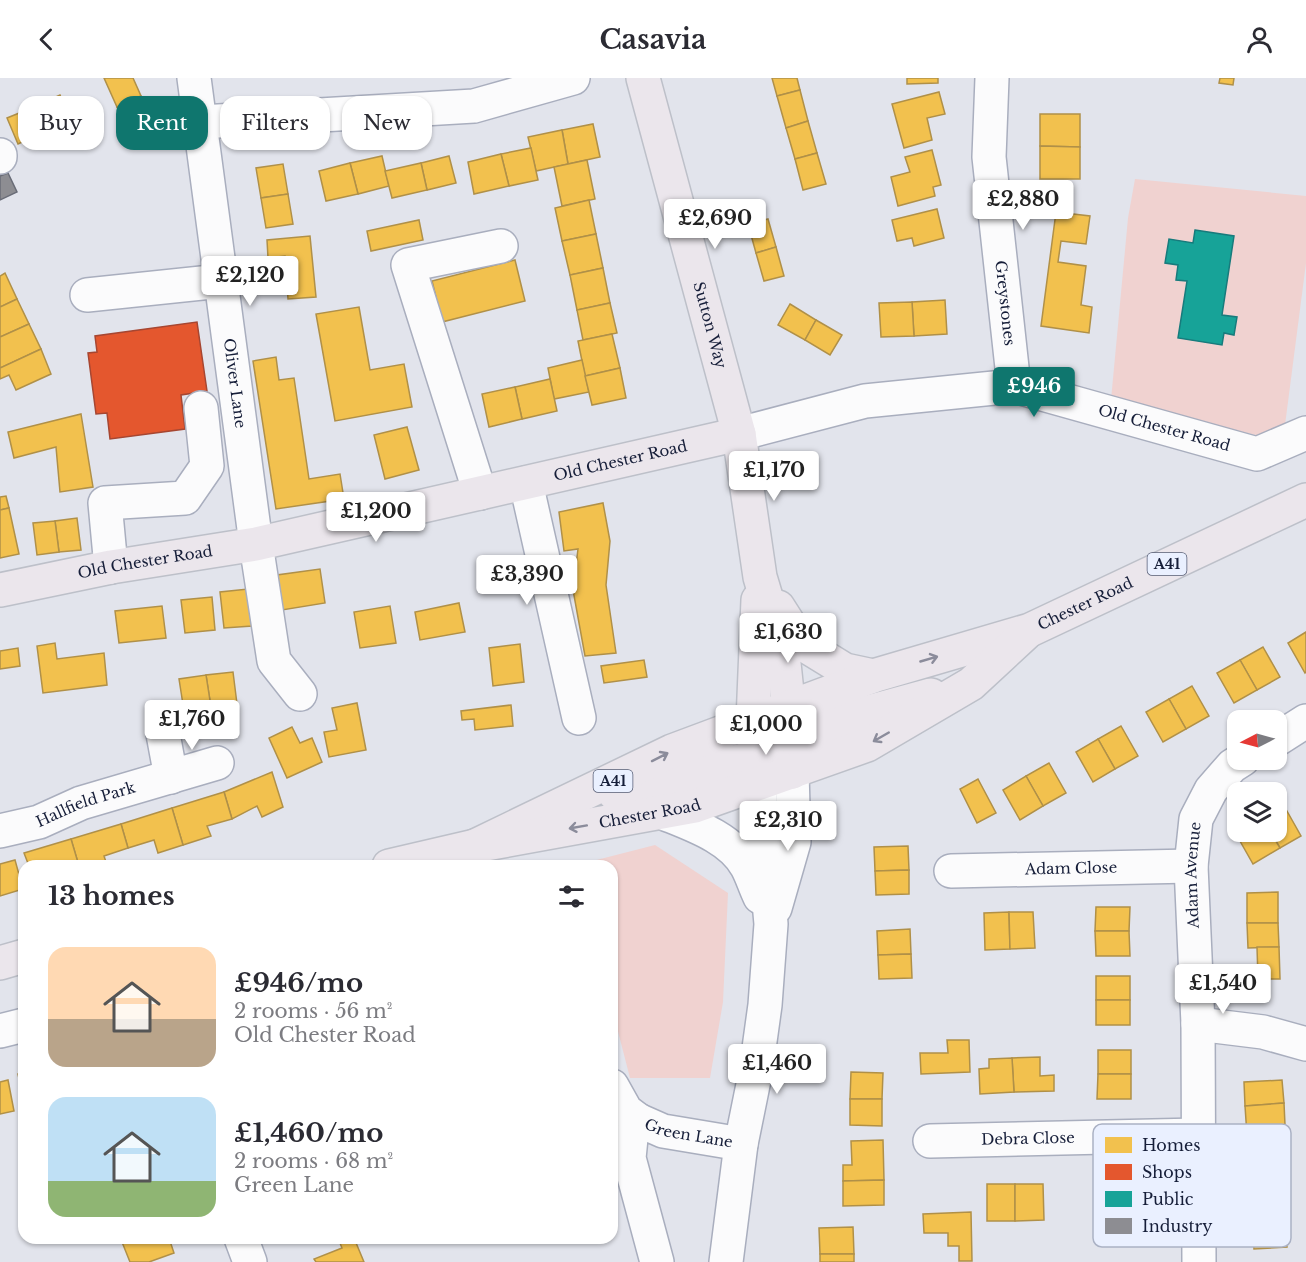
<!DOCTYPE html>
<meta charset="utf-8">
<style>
body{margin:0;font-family:"Libre Baskerville",serif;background:#f2f2f3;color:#2b2b33;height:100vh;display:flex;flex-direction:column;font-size:22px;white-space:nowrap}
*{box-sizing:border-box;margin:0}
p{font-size:20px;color:#7c7c81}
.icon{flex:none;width:33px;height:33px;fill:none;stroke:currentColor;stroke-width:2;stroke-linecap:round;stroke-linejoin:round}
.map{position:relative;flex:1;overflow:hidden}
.drawer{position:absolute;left:18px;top:782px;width:600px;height:384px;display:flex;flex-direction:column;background:#fff;border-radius:18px;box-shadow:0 2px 4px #0004}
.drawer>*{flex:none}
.banner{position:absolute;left:18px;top:18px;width:600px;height:54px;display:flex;gap:12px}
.needle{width:39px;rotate:264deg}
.controls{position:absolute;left:1227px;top:632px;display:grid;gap:12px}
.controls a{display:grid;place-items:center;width:60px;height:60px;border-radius:12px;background:#fff;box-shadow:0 2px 4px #0004;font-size:30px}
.price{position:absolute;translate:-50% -51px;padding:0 14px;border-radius:6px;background:#fff;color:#222;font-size:20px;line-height:39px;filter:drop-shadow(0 2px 3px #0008)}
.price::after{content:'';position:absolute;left:50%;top:36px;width:18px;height:14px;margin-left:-9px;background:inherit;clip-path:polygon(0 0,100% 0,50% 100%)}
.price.current{background:#0f766e;color:#fff}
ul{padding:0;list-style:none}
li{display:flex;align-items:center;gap:18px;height:150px;padding:0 30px}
li span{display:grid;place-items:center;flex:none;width:168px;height:120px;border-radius:18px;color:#555}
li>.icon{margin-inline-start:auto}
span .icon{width:72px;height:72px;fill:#fffc;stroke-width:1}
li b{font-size:26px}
h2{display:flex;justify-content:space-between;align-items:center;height:72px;padding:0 30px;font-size:26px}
.pill{padding:0 21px;border-radius:18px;background:#fff;box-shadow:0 2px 4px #0004;font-size:21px;line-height:54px}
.pill.current{background:#0f766e;color:#fff}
header{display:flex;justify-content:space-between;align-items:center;height:78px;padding:0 30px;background:#fff;font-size:27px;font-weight:800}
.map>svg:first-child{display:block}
</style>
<header><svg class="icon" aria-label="back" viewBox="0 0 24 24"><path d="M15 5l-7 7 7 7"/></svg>Casavia<svg class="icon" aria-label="person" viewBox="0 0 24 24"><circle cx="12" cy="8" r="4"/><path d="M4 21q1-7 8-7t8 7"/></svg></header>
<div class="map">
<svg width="1306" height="1184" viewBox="0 0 1306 1184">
<rect width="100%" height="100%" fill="#e2e4ec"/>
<g fill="#f0d2d0">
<path d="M1135 101 1306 118V185L1285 347 1264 359 1111 322 1128 140Z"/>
<path d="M655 767 728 815 723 924 710 1000H630L612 930V788L577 787Z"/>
</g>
<g fill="#f2c14e" stroke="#b09048" stroke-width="1.5">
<path d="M104 0H133L141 18 117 29Z"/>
<path d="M772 0H797L800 12 777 18Z"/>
<path d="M907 0H938V5L907 6Z"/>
<path d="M1220 0H1234L1233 7 1219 5Z"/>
<path d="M800 12 808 43 786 50 777 18Z"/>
<path d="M939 14 945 36 927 40 932 62 904 70 892 26Z"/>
<path d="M60 17 71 42 44 54 34 29Z"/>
<path d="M141 18 155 46 131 57 117 29Z"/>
<path d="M34 29 44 54 18 66 7 40Z"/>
<path d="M1040 36H1080V69L1040 68Z"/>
<path d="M808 43 817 75 795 81 786 50Z"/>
<path d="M593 46 600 79 568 86 562 52Z"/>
<path d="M562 52 568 86 536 93 528 59Z"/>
<path d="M1040 68 1080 69V101H1040Z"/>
<path d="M531 70 538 102 509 108 501 76Z"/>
<path d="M932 72 941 107 933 109 935 118 898 128 891 99 910 94 905 79Z"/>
<path d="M817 75 826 106 803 112 795 81Z"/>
<path d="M501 76 509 108 474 116 468 84Z"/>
<path d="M382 78 389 108 358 116 350 85Z"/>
<path d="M449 78 456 105 427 112 421 85Z"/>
<path d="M587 82 595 121 562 128 554 89Z"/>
<path d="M350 85 358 116 326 123 319 93Z"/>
<path d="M421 85 427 112 392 120 385 93Z"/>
<path d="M283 86 288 116 261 120 256 90Z"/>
<path d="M288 116 293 146 266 150 261 120Z"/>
<path d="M589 122 596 156 562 163 555 130Z"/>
<path d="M937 131 944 160 914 168 912 160 897 163 892 142Z"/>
<path d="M1056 134 1090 138 1086 166 1061 163 1058 184 1086 188 1081 227 1092 229 1089 255 1041 248Z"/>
<path d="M768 141 776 169 756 175 748 146Z"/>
<path d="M419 142 423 162 371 173 367 153Z"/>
<path d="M596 156 603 190 570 197 562 163Z"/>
<path d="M310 158 316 219 288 221 285 178 268 180 267 162Z"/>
<path d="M776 169 784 198 764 203 756 175Z"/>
<path d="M515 182 525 223 442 244 432 203Z"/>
<path d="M603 190 610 225 577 232 570 197Z"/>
<path d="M5 195 17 221 0 229V198Z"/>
<path d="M17 221 29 246 0 259V229Z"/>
<path d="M945 222 947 256 914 258 912 224Z"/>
<path d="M912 224 914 258 881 259 879 225Z"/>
<path d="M610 225 617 255 583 262 577 232Z"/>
<path d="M790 226 816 242 805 262 778 247Z"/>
<path d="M359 229 370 292 404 286 412 329 335 343 316 236Z"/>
<path d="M816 242 842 257 830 277 805 262Z"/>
<path d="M29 246 41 271 0 290V259Z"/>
<path d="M612 256 620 290 585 298 578 263Z"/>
<path d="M41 271 51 296 16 312 9 297 0 301V290Z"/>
<path d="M276 279 279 302 294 300 309 401 340 396 344 421 276 431 253 283Z"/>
<path d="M582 282 589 314 554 321 548 290Z"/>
<path d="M620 290 626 320 592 327 585 298Z"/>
<path d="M550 301 557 333 522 341 515 309Z"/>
<path d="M515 309 522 341 489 349 482 316Z"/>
<path d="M81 336 93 409 60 414 56 369 14 380 8 354Z"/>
<path d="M407 349 419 392 385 401 374 357Z"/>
<path d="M6 418 9 430 0 432V419Z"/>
<path d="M603 425 610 463 606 507 616 575 585 578 573 512 578 471 564 473 559 434Z"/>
<path d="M9 430 19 476 0 480V432Z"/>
<path d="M77 440 81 472 59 474 55 443Z"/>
<path d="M55 443 59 474 37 477 33 445Z"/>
<path d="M320 491 325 525 282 532 277 497Z"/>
<path d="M248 511 252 548 224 550 220 514Z"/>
<path d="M212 519 215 552 185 555 181 522Z"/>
<path d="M459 525 465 554 420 562 415 534Z"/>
<path d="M162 528 166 560 119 565 115 533Z"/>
<path d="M390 528 396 565 360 570 354 534Z"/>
<path d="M1306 554V594L1305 595 1288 565Z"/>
<path d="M55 565 57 581 104 575 107 607 43 615 37 568Z"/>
<path d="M520 566 524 604 493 608 489 570Z"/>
<path d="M1263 569 1280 599 1257 612 1240 582Z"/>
<path d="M18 570 20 588 0 591V573Z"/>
<path d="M644 582 647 599 604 605 601 588Z"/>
<path d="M1240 582 1257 612 1234 625 1217 595Z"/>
<path d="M233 594 237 626 211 629 206 597Z"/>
<path d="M206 597 211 629 184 633 179 601Z"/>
<path d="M1192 608 1209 638 1186 651 1169 621Z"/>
<path d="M1169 621 1186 651 1163 664 1146 634Z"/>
<path d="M357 625 366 672 329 679 324 654 337 652 332 630Z"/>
<path d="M511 627 513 648 475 652 474 641 462 642 461 633Z"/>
<path d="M1121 648 1138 678 1115 691 1098 661Z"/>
<path d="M292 649 300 665 312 660 322 684 287 700 269 660Z"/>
<path d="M1098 661 1115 691 1093 704 1076 674Z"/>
<path d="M1049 685 1066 715 1043 728 1026 698Z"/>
<path d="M272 694 283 729 262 739 257 728 232 741 224 714Z"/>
<path d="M1026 698 1043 728 1020 742 1003 712Z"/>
<path d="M978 701 996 735 977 745 960 711Z"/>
<path d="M224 714 232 741 207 748 211 758 183 767 172 730Z"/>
<path d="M1283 726 1301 758 1280 770 1270 753H1276V729Z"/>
<path d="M172 730 183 767 158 775 154 762 128 770 121 746Z"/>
<path d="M121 746 128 770 104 778 107 787 79 788 71 761Z"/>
<path d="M1259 753H1270L1280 770 1253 786 1240 763Z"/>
<path d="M71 761 79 788H29L24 775Z"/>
<path d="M908 768 909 792 875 793 874 769Z"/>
<path d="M15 782 23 811 0 818V786Z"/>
<path d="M909 792V816L876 817 875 793Z"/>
<path d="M1278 814V845H1247V815Z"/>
<path d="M1096 829H1130L1129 853H1095Z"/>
<path d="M1009 834 1010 871 985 872 984 835Z"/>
<path d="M1009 834H1033L1035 870 1010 871Z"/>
<path d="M1247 845H1278L1279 869 1248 870Z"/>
<path d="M910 851 911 876 878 877 877 853Z"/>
<path d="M1095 853H1129L1130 878H1096Z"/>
<path d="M1257 869H1279L1280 901H1258Z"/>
<path d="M911 876 912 900 879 901 878 877Z"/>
<rect x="1096" y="898" width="34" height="24"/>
<rect x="1096" y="922" width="34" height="25"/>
<path d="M947 962H969L970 994 921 996 920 975H948Z"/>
<rect x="1098" y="972" width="33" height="24"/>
<path d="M1040 979V998L1054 997V1013L1014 1014 1012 980Z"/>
<path d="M1012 980 1014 1014 980 1016 979 991 989 990V981Z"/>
<path d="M24 994V1023L18 996Z"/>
<path d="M851 994 883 995 882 1021H850Z"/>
<path d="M1098 996H1131V1021H1097Z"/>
<path d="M8 1002 14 1033 0 1036V1004Z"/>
<path d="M1282 1002 1284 1025 1245 1028 1244 1004Z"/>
<path d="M850 1021H882V1048L850 1047Z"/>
<path d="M1284 1025 1286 1069 1248 1072 1245 1028Z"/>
<path d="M883 1062 884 1102 843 1103V1087H852L851 1063Z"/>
<path d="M884 1102V1127L843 1128V1103Z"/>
<rect x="987" y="1106" width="28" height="37"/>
<path d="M1015 1106H1043L1044 1142 1015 1143Z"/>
<path d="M971 1134 972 1183H959V1168H948V1155H924L923 1136Z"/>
<path d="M1285 1140 1287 1169 1254 1171 1252 1143Z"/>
<path d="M853 1149 854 1176H820L819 1150Z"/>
<path d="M135 1160H169L174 1175 149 1184H130L122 1164Z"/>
<path d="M338 1160H354L364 1184H316L314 1181 342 1170Z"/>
<rect x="820" y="1176" width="34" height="8"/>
</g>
<path fill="#e4572e" stroke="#a64631" stroke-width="1.5" d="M197 244 207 313 181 317 185 351 110 361 107 335 96 336 88 275 97 274 95 258Z"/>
<path fill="#17a398" stroke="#177b7c" stroke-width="1.5" d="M1195 152 1234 158 1222 237 1237 239 1234 257 1224 255 1222 267 1178 260 1187 203 1176 202 1178 187 1165 185 1169 161 1193 165Z"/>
<path fill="#8d8d92" stroke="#696c77" stroke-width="1.5" d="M8 95 17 114 0 122V98Z"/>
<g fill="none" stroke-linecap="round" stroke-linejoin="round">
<defs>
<g id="minor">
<path id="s1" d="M194 0 256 466 274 583 300 616"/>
<path id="s2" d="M992 0 989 79 1014 308"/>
<path d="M201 44 474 28 573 0"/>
<path d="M0 77V79"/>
<path d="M87 217 221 203"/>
<path id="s3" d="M739 356 865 323 1014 308 1257 376 1306 355"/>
<path d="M526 405 579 640"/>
<path d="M480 415 408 187 501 168"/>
<path d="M111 489 105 425 185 420 207 388 201 330"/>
<path d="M163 656 171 699"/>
<path d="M1276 662 1306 643"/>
<path d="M661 734C690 746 731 759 747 789 752 798 755 809 760 819"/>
<path id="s4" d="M0 753 39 744 81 725 217 685"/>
<path id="s5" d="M951 793 1191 788"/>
<path d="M775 830 794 764 792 694"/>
<path d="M1198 946 1263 954 1306 966"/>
<path d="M0 953 24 947"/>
<path d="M612 1008 626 1033 638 1042"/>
<path id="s6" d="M930 1063 1198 1057"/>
<path d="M241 1160 250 1184"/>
<path id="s7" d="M657 1184 629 1080 631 1060 638 1042 663 1053 741 1066"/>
<path d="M726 1184 741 1066 756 992 765 927 771 846 753 643"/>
<path id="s8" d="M1199 1184 1198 946 1191 788 1196 741 1211 712 1232 688 1243 681"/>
</g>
<g id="major">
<path id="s9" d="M643 0 739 356 760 499 783 576 792 662V694"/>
<path id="s10" d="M0 512 111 489 256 466 739 356"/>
<path d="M778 529 801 565 845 592 873 598"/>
<path d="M753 643 758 522"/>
<path d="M773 653 792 662 854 638 931 617"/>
<path d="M615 716 754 679 792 694"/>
<path id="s11" d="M475 768 672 673 873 598 1030 552 1306 422"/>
<path id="s12" d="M389 788 475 768 695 728 867 667 971 606 1025 556"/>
<path d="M0 885 24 878"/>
</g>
</defs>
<use href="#minor" stroke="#a9aebe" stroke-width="36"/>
<use href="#major" stroke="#bdc0c9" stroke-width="36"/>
<use href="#minor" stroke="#fbfbfc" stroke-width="33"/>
<use href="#major" stroke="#ebe6ec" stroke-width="33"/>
</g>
<defs><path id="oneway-shaft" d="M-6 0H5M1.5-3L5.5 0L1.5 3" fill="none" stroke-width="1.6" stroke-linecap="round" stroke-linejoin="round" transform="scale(1.5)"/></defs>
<g stroke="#8b8c9b">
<use href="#oneway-shaft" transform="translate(929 581) rotate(-16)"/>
<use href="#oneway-shaft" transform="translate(881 659) rotate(150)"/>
<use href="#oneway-shaft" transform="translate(660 679) rotate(-27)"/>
<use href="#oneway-shaft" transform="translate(578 749) rotate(170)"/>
</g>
<g text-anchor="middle" stroke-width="6" stroke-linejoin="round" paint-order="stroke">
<g fill="#eaf0ff" stroke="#565d74" stroke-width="1.5">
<rect x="1147.5" y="475" width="39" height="22" rx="4.5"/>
<rect x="593.5" y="692" width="39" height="22" rx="4.5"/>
</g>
<g font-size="14" font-weight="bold" fill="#161e39">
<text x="1167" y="491">A41</text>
<text x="613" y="708">A41</text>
</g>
<g font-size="15" fill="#161e39" stroke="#eaf0ff">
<text dy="5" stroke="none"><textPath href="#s2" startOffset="226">Greystones</textPath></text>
<text dy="5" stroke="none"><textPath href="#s9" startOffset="256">Sutton Way</textPath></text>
<text dy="5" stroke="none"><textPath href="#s1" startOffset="308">Oliver Lane</textPath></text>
<text dy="5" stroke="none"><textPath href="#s3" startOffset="436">Old Chester Road</textPath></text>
<text dy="5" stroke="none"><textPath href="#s10" startOffset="634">Old Chester Road</textPath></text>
<text dy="5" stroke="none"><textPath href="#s10" startOffset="148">Old Chester Road</textPath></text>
<text dy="5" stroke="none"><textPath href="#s11" startOffset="658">Chester Road</textPath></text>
<text dy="5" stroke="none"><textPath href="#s4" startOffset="90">Hallfield Park</textPath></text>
<text dy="5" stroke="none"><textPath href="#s12" startOffset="266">Chester Road</textPath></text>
<text dy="5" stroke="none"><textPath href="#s5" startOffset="120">Adam Close</textPath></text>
<text dy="5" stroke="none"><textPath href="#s8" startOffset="387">Adam Avenue</textPath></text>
<text dy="5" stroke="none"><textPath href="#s7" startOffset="200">Green Lane</textPath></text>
<text dy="5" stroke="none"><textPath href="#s6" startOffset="98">Debra Close</textPath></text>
</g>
</g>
<rect x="1093" y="1046" width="198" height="123" rx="9" fill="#eaf0ff" stroke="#aab1c4" stroke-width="1.5"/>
<rect x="1105" y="1059" width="27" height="16" fill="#f2c14e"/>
<rect x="1105" y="1086" width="27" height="16" fill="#e4572e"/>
<rect x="1105" y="1113" width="27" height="16" fill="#17a398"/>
<rect x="1105" y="1140" width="27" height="16" fill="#8d8d92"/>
<g font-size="16" fill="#161e39">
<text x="1142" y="1073">Homes</text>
<text x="1142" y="1100">Shops</text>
<text x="1142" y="1127">Public</text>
<text x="1142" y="1154">Industry</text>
</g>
</svg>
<div class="controls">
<a><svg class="needle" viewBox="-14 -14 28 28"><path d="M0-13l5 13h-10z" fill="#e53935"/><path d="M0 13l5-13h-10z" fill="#7c7c81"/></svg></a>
<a><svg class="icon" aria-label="layers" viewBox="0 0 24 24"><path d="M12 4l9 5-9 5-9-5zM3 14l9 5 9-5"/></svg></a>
</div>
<b class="price" style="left:1023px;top:153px">£2,880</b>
<b class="price" style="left:715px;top:172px">£2,690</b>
<b class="price" style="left:250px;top:229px">£2,120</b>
<b class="price current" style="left:1034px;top:340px">£946</b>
<b class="price" style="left:774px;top:424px">£1,170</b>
<b class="price" style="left:376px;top:465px">£1,200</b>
<b class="price" style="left:527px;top:528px">£3,390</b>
<b class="price" style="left:788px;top:586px">£1,630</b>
<b class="price" style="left:192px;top:673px">£1,760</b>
<b class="price" style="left:766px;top:678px">£1,000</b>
<b class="price" style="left:788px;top:774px">£2,310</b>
<b class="price" style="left:1223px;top:937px">£1,540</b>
<b class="price" style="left:777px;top:1017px">£1,460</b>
<div class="banner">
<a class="pill">Buy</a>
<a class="pill current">Rent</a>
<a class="pill">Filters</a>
<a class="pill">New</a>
</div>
<section class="drawer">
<h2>13 homes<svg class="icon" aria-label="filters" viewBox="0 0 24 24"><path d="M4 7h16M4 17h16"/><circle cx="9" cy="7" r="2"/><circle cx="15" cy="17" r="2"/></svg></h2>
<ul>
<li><span style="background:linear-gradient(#ffd9b3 60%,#b9a48a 0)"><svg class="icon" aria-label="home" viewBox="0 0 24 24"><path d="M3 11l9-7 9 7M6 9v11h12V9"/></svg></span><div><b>£946/mo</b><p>2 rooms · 56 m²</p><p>Old Chester Road</p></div></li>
<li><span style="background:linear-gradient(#bfe0f5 70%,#8fb573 0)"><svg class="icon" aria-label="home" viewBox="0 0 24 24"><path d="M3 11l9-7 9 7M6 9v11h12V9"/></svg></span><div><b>£1,460/mo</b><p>2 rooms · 68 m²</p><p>Green Lane</p></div></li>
</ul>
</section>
</div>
